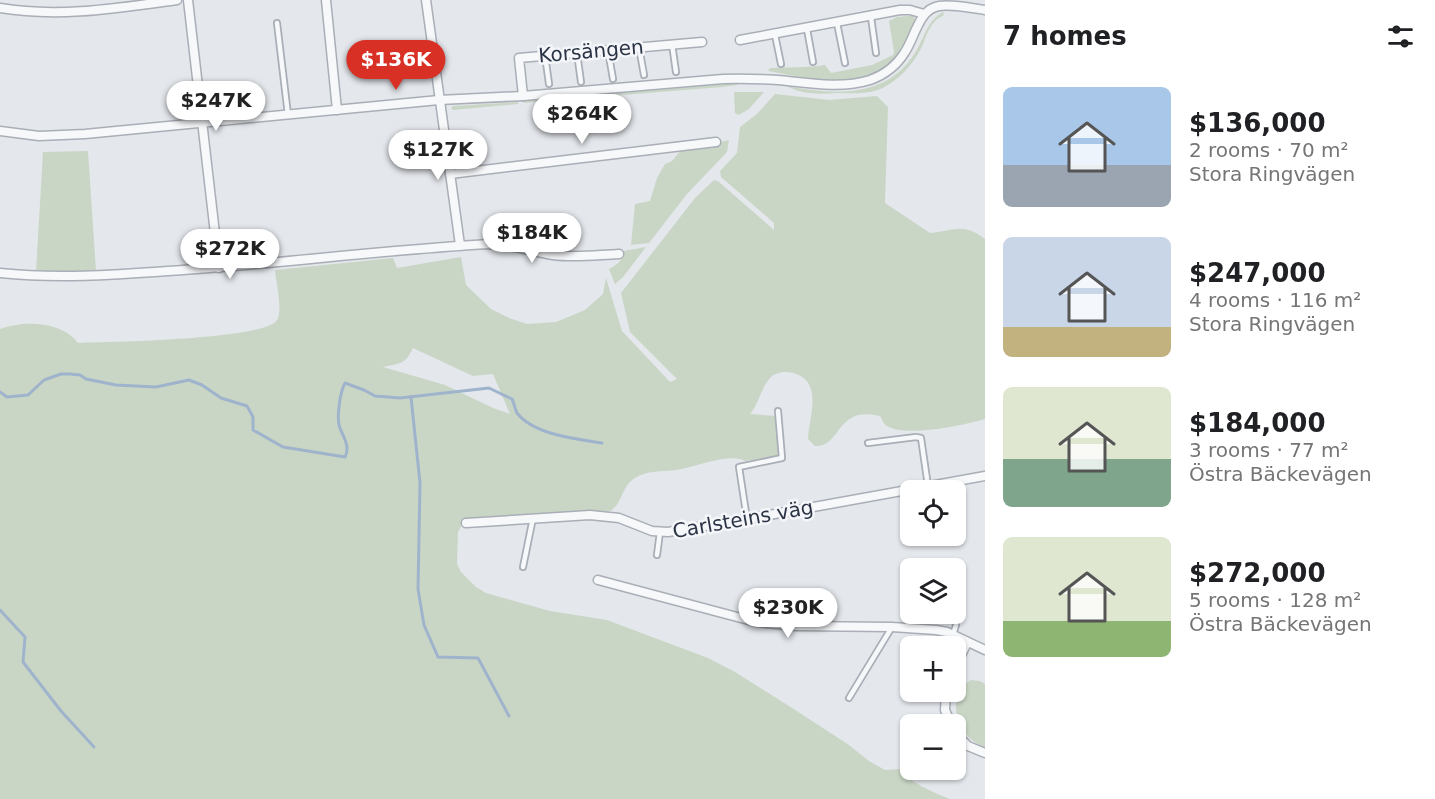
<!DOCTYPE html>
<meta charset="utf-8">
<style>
body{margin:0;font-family:"DejaVu Sans",sans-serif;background:#f2f2f2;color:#202124;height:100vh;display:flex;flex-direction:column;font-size:22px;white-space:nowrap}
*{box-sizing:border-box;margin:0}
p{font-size:20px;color:#757577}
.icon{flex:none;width:33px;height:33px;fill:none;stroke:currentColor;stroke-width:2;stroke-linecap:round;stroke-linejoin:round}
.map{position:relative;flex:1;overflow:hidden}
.panel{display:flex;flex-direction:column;background:#fff;width:450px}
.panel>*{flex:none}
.controls{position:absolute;left:900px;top:480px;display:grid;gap:12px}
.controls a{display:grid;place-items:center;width:66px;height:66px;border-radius:9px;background:#fff;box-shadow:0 2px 4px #0004;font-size:30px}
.price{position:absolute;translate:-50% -51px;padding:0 14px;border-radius:21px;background:#fff;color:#222;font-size:20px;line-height:39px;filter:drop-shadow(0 2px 3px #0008)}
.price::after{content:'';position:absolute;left:50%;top:36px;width:18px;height:14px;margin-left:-9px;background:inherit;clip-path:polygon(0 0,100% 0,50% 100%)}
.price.current{background:#d93025;color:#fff}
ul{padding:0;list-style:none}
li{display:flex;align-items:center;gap:18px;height:150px;padding:0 18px}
li span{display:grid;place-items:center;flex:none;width:168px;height:120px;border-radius:9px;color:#555}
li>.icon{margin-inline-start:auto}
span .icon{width:72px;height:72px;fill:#fffc;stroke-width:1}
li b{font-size:26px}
h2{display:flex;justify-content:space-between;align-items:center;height:72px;padding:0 18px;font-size:26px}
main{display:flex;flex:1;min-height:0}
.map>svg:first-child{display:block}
</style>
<main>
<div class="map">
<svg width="985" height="799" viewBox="0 0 985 799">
<rect width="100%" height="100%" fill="#e4e7ec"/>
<g fill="#c9d6c5" fill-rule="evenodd">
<path d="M943 12 944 15C931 21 928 31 923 44 914 65 893 88 870 92 859 94 848 93 837 93 821 94 801 95 787 86 834 95 886 99 915 53 925 37 926 22 943 12Z"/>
<path d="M908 16H913L916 20C911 31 906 48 898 58 864 93 811 79 768 71L770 68C789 67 806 68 825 65L831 73 872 65 893 55 894 52 889 21 897 17Z"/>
<path d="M739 83 737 85 722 87 523 103 525 101Z"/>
<path d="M734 92H764L749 109 739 115 735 113Z"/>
<path d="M775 94 829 100 877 96 888 107 885 203 930 233C954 231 963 222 985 239V419C964 425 909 437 889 427 884 425 883 421 880 416 835 405 842 447 815 446L808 439C809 417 824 381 793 373 786 371 776 372 771 377 761 387 759 404 750 414L776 416 780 454 771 459 745 461C730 452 693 468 676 470 662 472 647 470 635 478 622 485 622 505 610 511L465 519 458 532 457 564 461 572 476 587 486 593 550 611 607 620 708 658 735 672 789 706 849 745 869 761 885 770 900 769C906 781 937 794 950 799H0V329C24 320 62 321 78 343 107 342 265 340 277 320 283 310 276 282 275 270L393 258 397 268 461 257 466 285 491 309 509 318 527 324 556 322 585 310 603 294 606 278 622 331 670 382 677 379 630 332 621 293 695 198 714 180 719 182 774 230V223L721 177 720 171 737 153 740 127 757 114ZM413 348 473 376 493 374 510 414 493 408 445 385 383 367C400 363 405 365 413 348Z"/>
<path d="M518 102V104L453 110 451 108 453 106Z"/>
<path d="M729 140 727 152 687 194 649 243 631 245 635 204 650 201 657 178 665 164 672 161 681 150 720 144 721 142Z"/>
<path d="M88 151 96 271 36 272 43 152Z"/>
<path d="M646 247 623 277 615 284 609 269C617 264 623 262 623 251Z"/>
<path d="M971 680 980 681 985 684V747C959 737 952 715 958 689Z"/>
</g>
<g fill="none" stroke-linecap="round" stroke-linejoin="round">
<g stroke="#9fb4cc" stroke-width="3">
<path d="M0 392 7 397 28 395 44 380 61 374H70L80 375 86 379 116 385 156 387 189 380 202 385 221 398 247 406 253 417V430L283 447 345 457C351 445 342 436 339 425 337 415 340 392 345 383L364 390 375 396 400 398 489 388 512 399C514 403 515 409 517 413 534 435 577 439 602 443"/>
<path d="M411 397 420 483 418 589 424 625 438 657 478 658 509 716"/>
<path d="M0 610 25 637 23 662 61 711 94 747"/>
</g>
<defs>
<g id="service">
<path d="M871 17 876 53"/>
<path d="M277 23 288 115"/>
<path d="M837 23 845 63"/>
<path d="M807 29 813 62"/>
<path d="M775 35 781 64"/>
<path d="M672 44 676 72"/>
<path d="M639 47 644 75"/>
<path d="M608 50 613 79"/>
<path d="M577 53 581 82"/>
<path d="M545 55 549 84"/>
<path d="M868 443 916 437 921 438 928 486"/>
<path d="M747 519 739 467 782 458 778 411"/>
<path d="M657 555 660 532"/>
<path d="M948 565 949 568"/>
<path d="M523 567 533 518"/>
<path d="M953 635 956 625V608"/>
<path d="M849 698 892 627"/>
</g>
<g id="minor">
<path d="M188 0 219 268"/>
<path d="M326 0 337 110"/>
<path d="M426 0 460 245"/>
<path d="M0 8C59 18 118 8 177 0"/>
<path d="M740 40 900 10H910L924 14"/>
<path d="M523 96 519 58 702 42"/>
<path d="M0 131 39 136 85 134 439 100 523 96 723 79C742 78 760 79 778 80 808 83 841 89 870 80 884 75 897 65 905 52 915 37 919 9 939 6 953 4 971 8 985 10"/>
<path d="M450 174 716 142"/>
<path d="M0 273C56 279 112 275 168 271 275 264 382 250 489 244 512 244 532 252 553 255 576 258 596 255 619 254"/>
<path d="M466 523 590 515 619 518 652 531 668 532 747 519 985 476"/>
<path d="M598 580 756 622 796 626 892 627 936 630 947 632 985 650"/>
<path d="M956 665 967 643"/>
<path d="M946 692 945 710 951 724"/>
<path d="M956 734 968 746 985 753"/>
</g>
</defs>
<use href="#service" stroke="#a9aeb7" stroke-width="8"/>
<use href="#minor" stroke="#a9aeb7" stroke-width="11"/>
<use href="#service" stroke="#f7f8fa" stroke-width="4.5"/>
<use href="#minor" stroke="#f7f8fa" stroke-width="8"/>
</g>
<g text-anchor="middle" stroke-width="5" stroke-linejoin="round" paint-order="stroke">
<g font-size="20" fill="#2b3445" stroke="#f4f6f9">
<text transform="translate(591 51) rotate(-5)" y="7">Korsängen</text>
<text transform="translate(743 519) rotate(-10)" y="7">Carlsteins väg</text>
</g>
</g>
</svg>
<div class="controls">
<a><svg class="icon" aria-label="locate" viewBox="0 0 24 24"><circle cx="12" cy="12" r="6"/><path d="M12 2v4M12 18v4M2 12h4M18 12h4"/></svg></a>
<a><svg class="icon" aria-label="layers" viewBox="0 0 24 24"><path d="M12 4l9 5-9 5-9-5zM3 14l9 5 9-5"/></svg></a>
<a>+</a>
<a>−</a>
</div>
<b class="price current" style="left:396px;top:91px">$136K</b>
<b class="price" style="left:216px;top:132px">$247K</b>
<b class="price" style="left:582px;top:145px">$264K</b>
<b class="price" style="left:438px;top:181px">$127K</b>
<b class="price" style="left:532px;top:264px">$184K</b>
<b class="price" style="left:230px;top:280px">$272K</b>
<b class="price" style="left:788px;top:639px">$230K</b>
</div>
<section class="panel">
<h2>7 homes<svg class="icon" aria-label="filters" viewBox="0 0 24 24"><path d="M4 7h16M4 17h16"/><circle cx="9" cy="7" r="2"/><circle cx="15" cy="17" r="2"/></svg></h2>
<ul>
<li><span style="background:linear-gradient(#a9c7e8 65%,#9aa5b1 0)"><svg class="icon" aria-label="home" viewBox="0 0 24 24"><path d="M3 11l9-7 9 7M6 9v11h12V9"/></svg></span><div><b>$136,000</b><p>2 rooms · 70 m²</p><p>Stora Ringvägen</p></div></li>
<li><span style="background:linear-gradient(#c9d6e8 75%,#c2b280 0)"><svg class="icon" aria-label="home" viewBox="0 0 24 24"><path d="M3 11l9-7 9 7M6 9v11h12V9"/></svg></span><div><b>$247,000</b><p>4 rooms · 116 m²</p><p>Stora Ringvägen</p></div></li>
<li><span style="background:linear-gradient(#dfe7d0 60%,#7fa58c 0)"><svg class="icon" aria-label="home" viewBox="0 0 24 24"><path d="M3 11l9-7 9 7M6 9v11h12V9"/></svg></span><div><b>$184,000</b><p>3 rooms · 77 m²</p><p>Östra Bäckevägen</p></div></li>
<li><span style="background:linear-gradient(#dfe7d0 70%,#8fb573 0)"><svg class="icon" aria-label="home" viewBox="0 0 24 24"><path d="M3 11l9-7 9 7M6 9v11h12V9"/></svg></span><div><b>$272,000</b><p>5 rooms · 128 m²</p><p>Östra Bäckevägen</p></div></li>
</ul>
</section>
</main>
